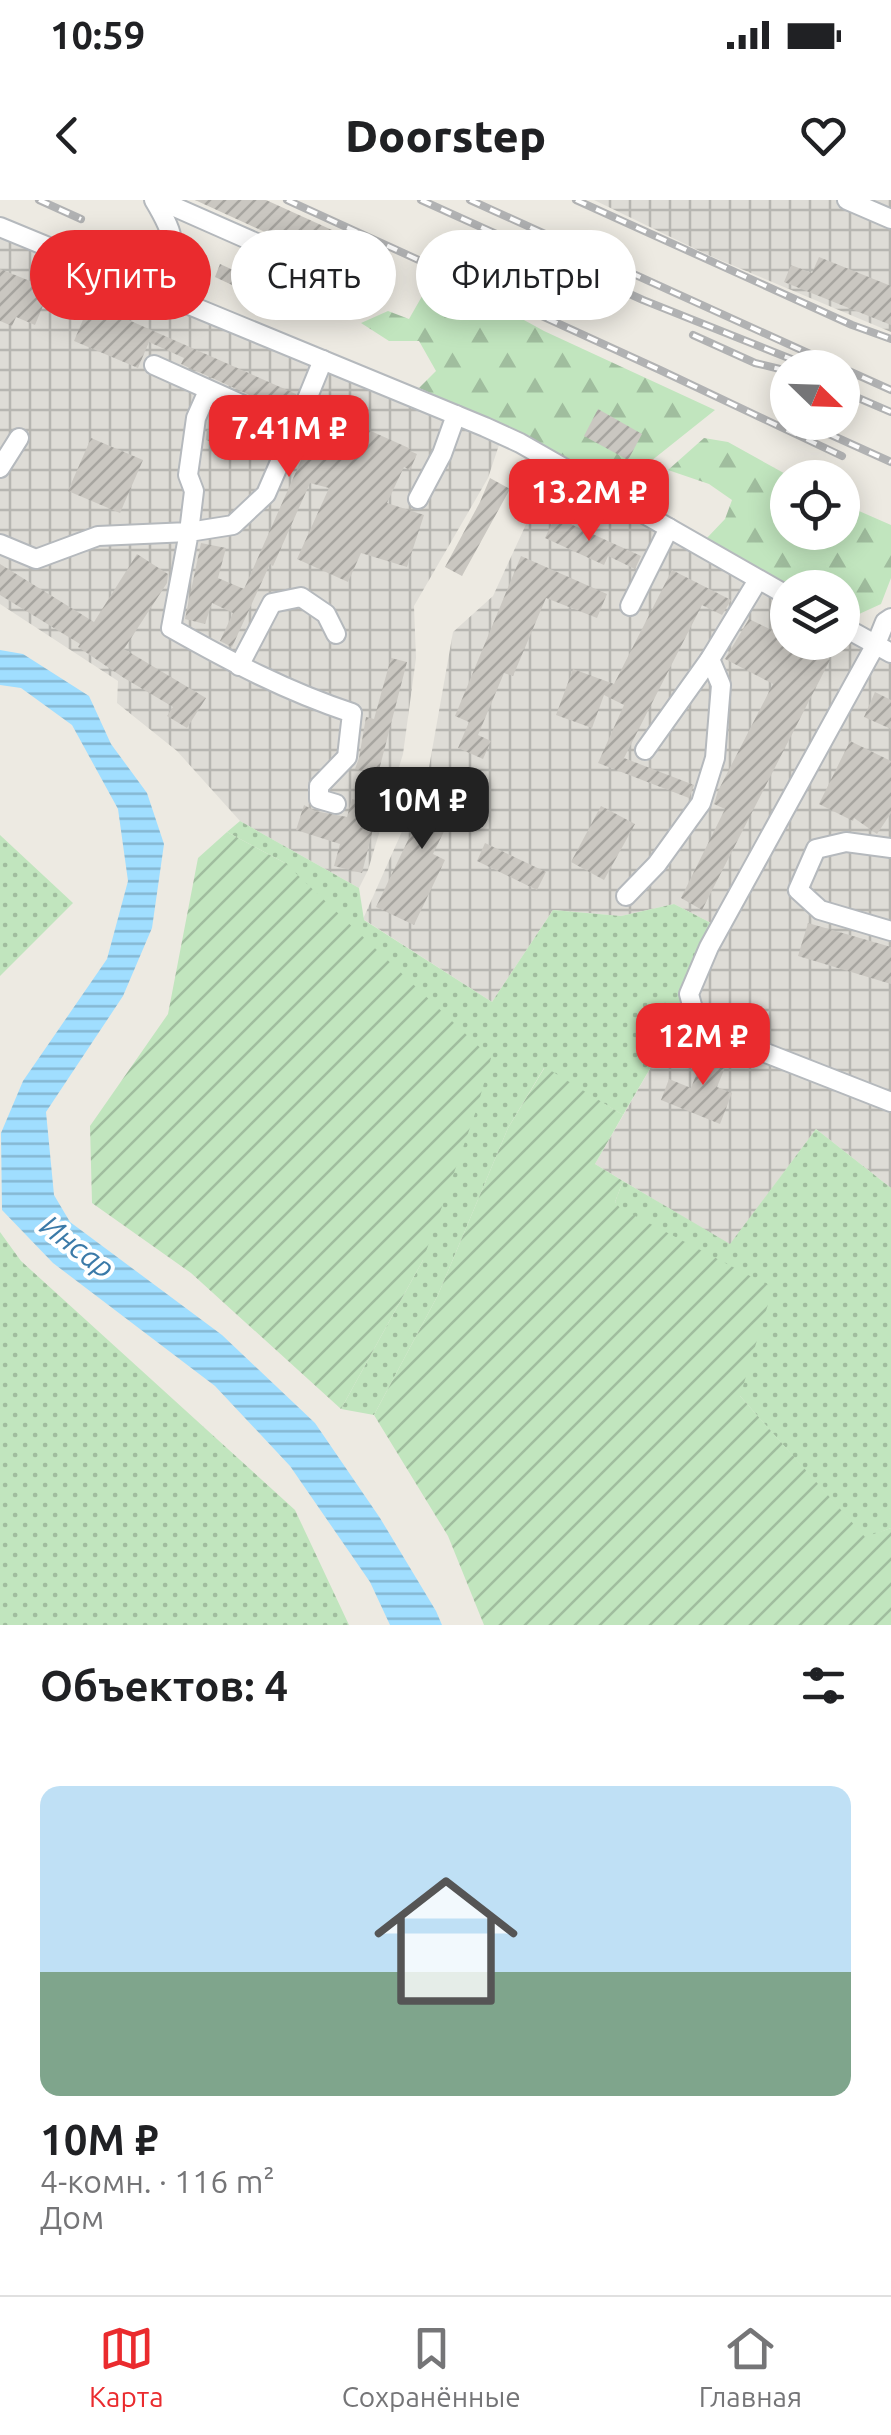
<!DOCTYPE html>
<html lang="ru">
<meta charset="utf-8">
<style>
body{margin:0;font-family:Ubuntu,sans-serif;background:#f2f2f2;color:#202124;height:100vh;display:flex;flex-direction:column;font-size:38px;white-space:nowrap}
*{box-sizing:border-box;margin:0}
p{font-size:32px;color:#757577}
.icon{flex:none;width:55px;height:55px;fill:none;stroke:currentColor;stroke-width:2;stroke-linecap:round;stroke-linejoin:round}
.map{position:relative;height:1425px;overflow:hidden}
.details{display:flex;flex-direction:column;background:#fff;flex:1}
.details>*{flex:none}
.guide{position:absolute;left:30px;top:30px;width:832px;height:90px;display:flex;gap:20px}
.needle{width:65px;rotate:113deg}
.tools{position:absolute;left:770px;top:150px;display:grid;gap:20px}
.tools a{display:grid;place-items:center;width:90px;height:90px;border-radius:50%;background:#fff;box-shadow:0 5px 25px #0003;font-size:50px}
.price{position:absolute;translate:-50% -85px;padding:0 22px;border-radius:20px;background:#ea2b2e;color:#fff;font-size:32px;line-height:65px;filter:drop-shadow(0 2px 5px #0008)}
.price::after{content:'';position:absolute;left:50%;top:60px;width:30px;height:22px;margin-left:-15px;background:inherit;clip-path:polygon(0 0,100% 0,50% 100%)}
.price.current{background:#222;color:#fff}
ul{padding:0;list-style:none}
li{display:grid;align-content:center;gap:20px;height:530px;padding:0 40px}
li+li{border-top:2px solid #e0e0e0}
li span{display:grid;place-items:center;height:310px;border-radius:20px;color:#555}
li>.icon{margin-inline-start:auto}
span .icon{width:180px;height:180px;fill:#fffc;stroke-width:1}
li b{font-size:42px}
h2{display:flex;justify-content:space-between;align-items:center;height:120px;padding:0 40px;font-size:42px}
.chip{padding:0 35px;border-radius:45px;background:#fff;box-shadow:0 5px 25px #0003;font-size:35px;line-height:90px}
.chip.current{background:#ea2b2e;color:#fff}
.status{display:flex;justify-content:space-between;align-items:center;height:70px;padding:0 50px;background:#fff;direction:ltr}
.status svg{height:28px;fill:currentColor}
header{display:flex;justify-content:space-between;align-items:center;height:130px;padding:0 40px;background:#fff;font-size:45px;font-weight:800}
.menu{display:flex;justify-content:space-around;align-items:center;height:140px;border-top:2px solid #e0e0e0;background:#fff;font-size:28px;color:#757577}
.menu a{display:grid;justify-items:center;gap:5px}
.menu .current{color:#ea2b2e}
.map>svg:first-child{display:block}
</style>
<div class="status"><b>10:59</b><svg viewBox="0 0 49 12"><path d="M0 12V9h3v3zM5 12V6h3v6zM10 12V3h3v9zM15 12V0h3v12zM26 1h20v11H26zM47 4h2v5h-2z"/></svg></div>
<header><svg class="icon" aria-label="back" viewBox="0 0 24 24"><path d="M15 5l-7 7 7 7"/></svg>Doorstep<svg class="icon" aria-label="heart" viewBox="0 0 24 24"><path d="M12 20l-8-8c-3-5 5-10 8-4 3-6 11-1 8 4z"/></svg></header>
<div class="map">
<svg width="891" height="1425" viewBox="0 0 891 1425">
<defs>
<pattern id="industrial-grid" width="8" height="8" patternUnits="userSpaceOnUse" patternTransform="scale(2.5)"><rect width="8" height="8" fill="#dedcd6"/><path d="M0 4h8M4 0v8" fill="none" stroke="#b7b6b1"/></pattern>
<pattern id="grass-dots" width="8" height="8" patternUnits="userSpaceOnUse" patternTransform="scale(2.5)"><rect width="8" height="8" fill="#c1e5be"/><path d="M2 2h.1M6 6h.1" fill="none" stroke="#a0bd9e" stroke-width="1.8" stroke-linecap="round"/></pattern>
<pattern id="forest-firs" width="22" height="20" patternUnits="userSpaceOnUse" patternTransform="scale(2.5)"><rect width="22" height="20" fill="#c1e5be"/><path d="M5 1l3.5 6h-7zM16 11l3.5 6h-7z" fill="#a0bd9e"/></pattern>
<pattern id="garden-furrows" width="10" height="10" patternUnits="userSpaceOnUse" patternTransform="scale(2.5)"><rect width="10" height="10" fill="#c1e5be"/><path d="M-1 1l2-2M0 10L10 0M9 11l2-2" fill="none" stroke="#a0bd9e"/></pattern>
<pattern id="water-rules" width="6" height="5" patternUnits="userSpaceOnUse" patternTransform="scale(2.5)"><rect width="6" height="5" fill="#a0deff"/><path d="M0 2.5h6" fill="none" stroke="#85b7d2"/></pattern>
<pattern id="building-hatch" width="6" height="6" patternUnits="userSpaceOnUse" patternTransform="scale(2.5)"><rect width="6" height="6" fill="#cac7c1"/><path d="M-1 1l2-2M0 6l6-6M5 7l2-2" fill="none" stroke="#a7a5a0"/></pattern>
</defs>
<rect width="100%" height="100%" fill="#edeae2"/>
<g fill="url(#industrial-grid)">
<path d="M594 0H891V132L708 55Z"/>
<path d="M0 33 500 242 488 278 414 406 416 458 403 554 368 670 359 688 240 621 177 551 117 503 118 481 0 404Z"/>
<path d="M551 270 787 405 788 442H842L843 436 864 449 713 724 674 704 621 716 553 710 492 802 363 719 428 573 453 432 493 396Z"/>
<path d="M878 457 891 463V988L816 929 730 1045 595 964 676 824Z"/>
</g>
<g fill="url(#grass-dots)">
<path d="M240 621 359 688 364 720 492 802 553 710 621 716 674 704 713 724 724 733 676 824 623 915 544 868 508 928 438 1095 374 1215 341 1209 423 1060 285 663 227 632Z"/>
<path d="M0 635 73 703 0 776Z"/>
<path d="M816 929 891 988V1328L865 1338 740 1196 615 1002 623 981 730 1044Z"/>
<path d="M0 1032 21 1061 295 1310 349 1425H0Z"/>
</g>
<g fill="url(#forest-firs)">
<path d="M429 84 478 95 544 131 715 210 636 273 599 275 501 224 419 188 436 171 419 141H389L361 123 388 111 409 119Z"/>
<path d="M704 238 728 242 791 277 788 278V332H842L843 304 891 325V378L881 404 846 420 843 418 842 388 790 387 706 339 725 319 732 300 709 284 668 270Z"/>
</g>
<g fill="url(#garden-furrows)">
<path d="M227 632 285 663 491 858 477 908 423 1060 341 1209 191 1073 92 1003 90 926 168 814 198 658Z"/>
<path d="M545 867 623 915 595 964 623 981 615 1002 620 1008 773 1088 740 1196 865 1337 891 1328V1425H484L448 1336 374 1215 438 1095 508 928Z"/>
</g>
<path fill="url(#water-rules)" d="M0 450 23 454 89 496 111 544 147 593 164 644 152 728 123 796 46 912 54 995 70 1022 222 1135 315 1223 380 1318 436 1411 442 1425H390L370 1382 290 1266 215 1186 53 1063 2 1010 1 933 23 881 107 759 128 681 118 609 72 525 21 488 0 485Z"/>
<g fill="url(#building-hatch)">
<path d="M195 0H266L332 30 319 57Z"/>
<path d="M819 57 891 86V125L784 82 791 65 812 73Z"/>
<path d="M220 64 296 99 290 112 215 77Z"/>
<path d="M0 69 50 89 35 125 16 117 12 126 0 121Z"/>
<path d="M90 103 296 194 295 202 301 210 310 211 318 204 354 220 353 223 411 249 410 251 417 254 410 270 404 267 387 303 424 315 407 367 361 353 348 382 297 359 329 288 310 283 273 366 270 364 232 447 220 441 233 413 212 403 205 424 185 419 201 343 226 348 218 378 244 389 314 231 308 228 309 221 303 212 290 213 181 164 184 158 149 142 138 168 74 141Z"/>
<path d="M598 209 642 234 628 260 584 236Z"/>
<path d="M244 219 264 228 257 254 223 245V247L206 240 207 229 214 232 218 220 241 229Z"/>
<path d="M91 238 143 260 120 313 68 291Z"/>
<path d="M490 278 510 289 462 376 445 367 480 302Z"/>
<path d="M555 317 641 356 635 369 608 356 604 365 545 338Z"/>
<path d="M137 354 168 374 167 383 124 449 206 498 187 528 167 516 173 507 124 478 78 447 80 444 0 395V364L94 422Z"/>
<path d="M521 356 607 394 597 418 546 398 513 476 504 473 478 535 491 541 483 559 458 548 469 522 455 516Z"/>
<path d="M672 370 731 400 722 415 702 405 624 558 694 585 689 598 598 563 624 505 604 495 592 528 556 515 573 469 614 484Z"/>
<path d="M749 419 788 438V442H796L830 460 702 710 681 698 725 609 714 604 718 591 773 484 725 459Z"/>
<path d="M391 458 407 462 378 574 355 569 359 558 366 517 374 519Z"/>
<path d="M875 492 891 500V529L864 517Z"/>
<path d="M850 541 891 561V613L877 634 854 618 853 621 819 604Z"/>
<path d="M442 569 468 582 433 654 445 660 414 725 376 707Z"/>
<path d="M352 599 379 605 362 673 334 666 340 644 296 630 304 605 315 611 347 617Z"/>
<path d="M601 606 635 624 604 680 571 662Z"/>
<path d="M485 643 546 672 537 690 477 661Z"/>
<path d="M808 723 891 747V784L798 756Z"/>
<path d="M709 842 731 853 717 887 732 893 720 924 661 900 669 879 691 888Z"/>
</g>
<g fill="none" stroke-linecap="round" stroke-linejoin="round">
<defs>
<g id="minor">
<path d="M154 0C181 45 175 46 154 91"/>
<path d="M159 0 313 68"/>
<path d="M847 0 891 19"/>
<path d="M0 27 485 227 520 243 788 396"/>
<path d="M154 165 294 228"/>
<path d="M307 199 323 160"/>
<path d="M297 223 266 294 233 325 189 332 171 428C231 462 286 491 352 513L347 557 319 586V599L336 604"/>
<path d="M0 268 19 238"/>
<path d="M418 299 442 254 456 215"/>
<path d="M0 344 36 359 98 336 189 332 194 291 188 275 196 218 208 191"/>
<path d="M630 406 669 328"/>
<path d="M891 418 885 422 876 444 709 747 689 794 696 820 725 837 891 902"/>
<path d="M842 426 891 453"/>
<path d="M239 466 272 403 301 397 326 414 336 434"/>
<path d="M645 550 710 459 758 380"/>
<path d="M891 648 846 642 816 649 798 690 820 710 891 731"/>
<path d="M626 696 657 664 701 603 715 558 721 485 710 459"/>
</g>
</defs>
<use href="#minor" stroke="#b5b9bd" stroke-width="22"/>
<use href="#minor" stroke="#fff" stroke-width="18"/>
<defs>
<g id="rail">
<path d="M39 0 81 19"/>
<path d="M287 0 660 170 842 256"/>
<path d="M421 0 643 100 814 168"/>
<path d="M470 0 841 168"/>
<path d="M576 0 852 125 891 139"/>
<path d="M693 135 755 163 788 171"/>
<path d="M842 168 891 190"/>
<path d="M842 191 891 212"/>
<path d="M809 225 891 262"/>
</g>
</defs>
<use href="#rail" stroke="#b1b2b3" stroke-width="8"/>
<use href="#rail" stroke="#fff" stroke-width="4" stroke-dasharray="11" stroke-linecap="butt"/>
</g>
<g text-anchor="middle" stroke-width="8" stroke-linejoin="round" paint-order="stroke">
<g font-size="30" font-style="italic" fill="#3b7aa8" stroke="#fff">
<text transform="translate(77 1047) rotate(37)" y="10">Инсар</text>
</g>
</g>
</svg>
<div class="tools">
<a><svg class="needle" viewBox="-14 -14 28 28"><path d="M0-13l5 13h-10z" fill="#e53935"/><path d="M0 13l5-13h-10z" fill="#757577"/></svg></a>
<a><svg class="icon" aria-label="locate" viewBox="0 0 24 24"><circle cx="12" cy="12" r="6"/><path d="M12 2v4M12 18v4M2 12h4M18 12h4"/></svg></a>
<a><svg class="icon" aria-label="layers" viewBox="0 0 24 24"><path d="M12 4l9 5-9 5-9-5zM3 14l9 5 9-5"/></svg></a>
</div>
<b class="price" style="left:289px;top:280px">7.41M ₽</b>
<b class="price" style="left:589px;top:344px">13.2M ₽</b>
<b class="price current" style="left:422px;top:652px">10M ₽</b>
<b class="price" style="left:703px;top:888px">12M ₽</b>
<div class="guide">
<a class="chip current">Купить</a>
<a class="chip">Снять</a>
<a class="chip">Фильтры</a>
</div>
</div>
<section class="details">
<h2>Объектов: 4<svg class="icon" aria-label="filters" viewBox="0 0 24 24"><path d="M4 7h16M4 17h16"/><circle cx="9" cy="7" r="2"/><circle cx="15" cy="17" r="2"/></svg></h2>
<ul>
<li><span style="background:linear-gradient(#bfe0f5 60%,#7fa58c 0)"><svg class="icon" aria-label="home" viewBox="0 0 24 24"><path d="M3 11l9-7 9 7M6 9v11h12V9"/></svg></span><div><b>10M ₽</b><p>4-комн. · 116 m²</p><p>Дом</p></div></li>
</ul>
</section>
<nav class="menu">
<a class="current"><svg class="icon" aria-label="map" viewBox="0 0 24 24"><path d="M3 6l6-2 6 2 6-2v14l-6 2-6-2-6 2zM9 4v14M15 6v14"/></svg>Карта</a>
<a><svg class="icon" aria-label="saved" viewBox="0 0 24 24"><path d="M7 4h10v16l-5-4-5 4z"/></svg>Сохранённые</a>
<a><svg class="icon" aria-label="home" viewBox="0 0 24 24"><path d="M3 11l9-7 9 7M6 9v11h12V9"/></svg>Главная</a>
</nav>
